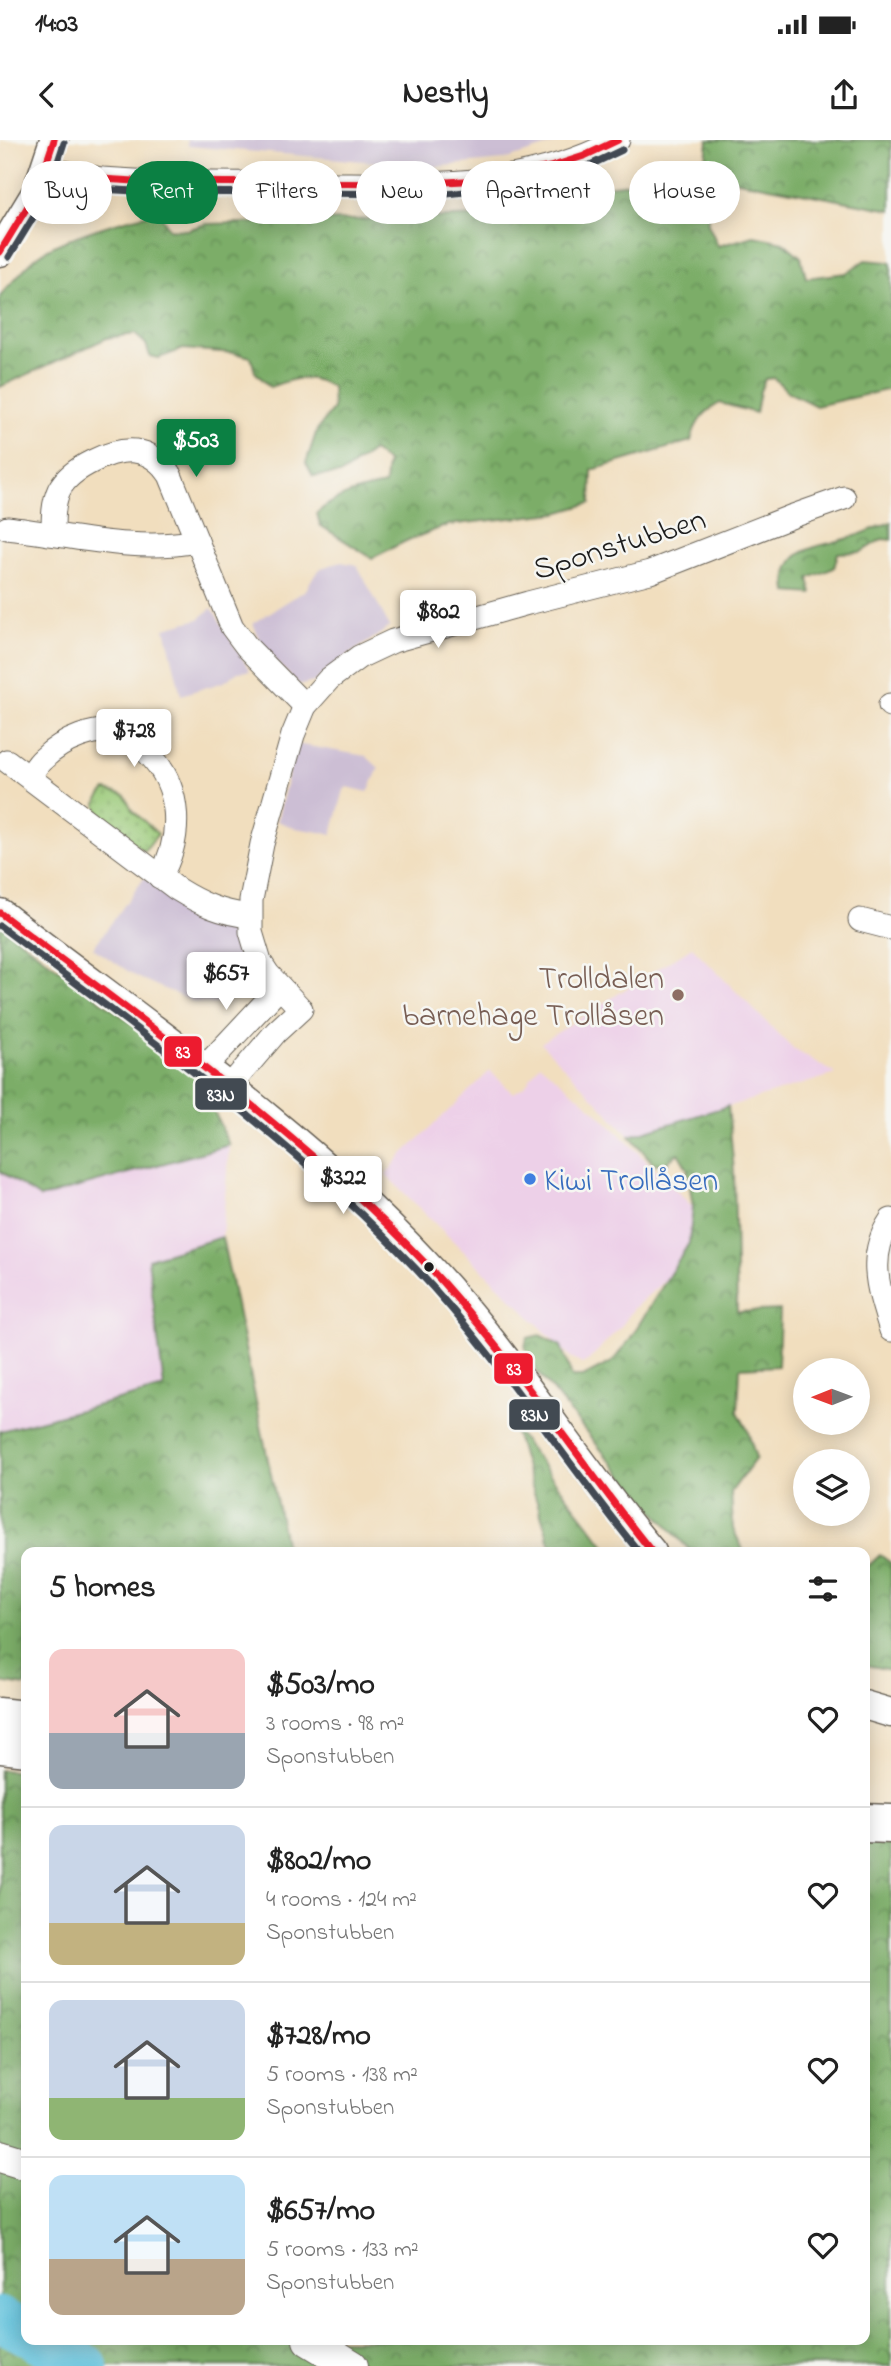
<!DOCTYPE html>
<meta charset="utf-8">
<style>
body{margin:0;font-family:"Indie Flower",sans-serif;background:#f6f6f6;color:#222;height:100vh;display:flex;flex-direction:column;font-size:26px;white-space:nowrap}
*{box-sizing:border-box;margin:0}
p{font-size:23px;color:#767676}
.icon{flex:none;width:38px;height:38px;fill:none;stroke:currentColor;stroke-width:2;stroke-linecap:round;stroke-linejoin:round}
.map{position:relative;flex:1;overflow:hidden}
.panel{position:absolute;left:21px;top:1407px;width:849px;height:798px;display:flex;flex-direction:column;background:#fff;border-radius:14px;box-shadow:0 4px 18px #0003}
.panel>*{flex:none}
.hud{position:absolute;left:21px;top:21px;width:850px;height:63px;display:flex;gap:14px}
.needle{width:46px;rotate:269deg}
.controls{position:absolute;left:793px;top:1218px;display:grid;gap:14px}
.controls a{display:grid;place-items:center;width:77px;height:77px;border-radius:50%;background:#fff;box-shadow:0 4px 18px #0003;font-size:35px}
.price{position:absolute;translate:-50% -60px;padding:0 16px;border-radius:7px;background:#fff;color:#222;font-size:23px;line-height:46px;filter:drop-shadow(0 2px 4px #0008)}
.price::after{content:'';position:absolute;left:50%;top:42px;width:21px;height:16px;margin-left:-10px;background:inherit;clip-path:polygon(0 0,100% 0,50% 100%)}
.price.selected{background:#0b8043;color:#fff}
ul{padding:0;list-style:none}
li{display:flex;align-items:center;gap:21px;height:175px;padding:0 28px}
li+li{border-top:2px solid #e0e0e0}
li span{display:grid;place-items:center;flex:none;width:196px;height:140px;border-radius:14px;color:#555}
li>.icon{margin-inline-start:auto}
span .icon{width:84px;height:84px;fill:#fffc;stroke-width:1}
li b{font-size:30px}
h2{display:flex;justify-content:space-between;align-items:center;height:84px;padding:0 28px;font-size:30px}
.pill{padding:0 24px;border-radius:32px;background:#fff;box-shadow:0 4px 18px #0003;font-size:24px;line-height:63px}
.pill.selected{background:#0b8043;color:#fff}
.status{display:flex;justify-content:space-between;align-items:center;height:49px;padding:0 35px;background:#fff;direction:ltr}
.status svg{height:19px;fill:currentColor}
header{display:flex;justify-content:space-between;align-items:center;height:91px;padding:0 28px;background:#fff;font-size:32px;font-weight:700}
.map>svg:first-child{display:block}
</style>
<div class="status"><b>14:03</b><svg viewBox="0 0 49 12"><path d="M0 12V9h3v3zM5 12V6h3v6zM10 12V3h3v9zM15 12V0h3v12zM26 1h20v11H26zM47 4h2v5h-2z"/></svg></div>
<header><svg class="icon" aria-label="back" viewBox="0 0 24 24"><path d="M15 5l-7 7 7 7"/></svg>Nestly<svg class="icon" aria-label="share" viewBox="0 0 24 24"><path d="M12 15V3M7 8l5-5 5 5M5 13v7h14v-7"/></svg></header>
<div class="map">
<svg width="891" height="2226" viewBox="0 0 891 2226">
<defs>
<pattern id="forest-crowns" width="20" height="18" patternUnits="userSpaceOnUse" patternTransform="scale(1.75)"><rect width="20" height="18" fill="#7bad68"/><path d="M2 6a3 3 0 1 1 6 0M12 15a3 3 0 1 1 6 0" fill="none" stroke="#648c55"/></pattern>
<pattern id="park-dots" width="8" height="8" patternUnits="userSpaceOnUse" patternTransform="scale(1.75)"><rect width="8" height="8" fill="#9ac977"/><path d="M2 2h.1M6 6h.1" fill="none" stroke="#84ac66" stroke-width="1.8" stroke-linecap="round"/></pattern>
</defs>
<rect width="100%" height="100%" fill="#f6f6f2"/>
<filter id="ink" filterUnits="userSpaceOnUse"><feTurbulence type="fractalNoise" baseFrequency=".0143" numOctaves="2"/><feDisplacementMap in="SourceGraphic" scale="14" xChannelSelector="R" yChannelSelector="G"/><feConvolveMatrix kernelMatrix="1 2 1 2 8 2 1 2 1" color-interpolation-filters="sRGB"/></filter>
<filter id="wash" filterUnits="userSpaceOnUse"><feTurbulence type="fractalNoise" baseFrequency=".00686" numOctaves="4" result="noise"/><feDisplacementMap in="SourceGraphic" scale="28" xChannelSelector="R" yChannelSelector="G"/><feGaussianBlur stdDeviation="1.57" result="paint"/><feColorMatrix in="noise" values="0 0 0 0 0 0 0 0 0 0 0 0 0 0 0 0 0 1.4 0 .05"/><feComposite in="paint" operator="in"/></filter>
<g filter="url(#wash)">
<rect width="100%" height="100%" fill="#f1debe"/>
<g fill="#edd0e8">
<path d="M692 807 792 908 836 934 630 996 541 903Z"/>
<path d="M540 924 598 973 693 1067 689 1102 665 1140 634 1168 623 1184 589 1220 582 1224 573 1219 386 1035 400 1017 490 931 513 953 525 946Z"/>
<path d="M229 1005 222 1097 149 1119 164 1248 0 1291V1031L40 1058Z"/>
</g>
<g fill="#ccbed4">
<path d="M187 0H567L504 20 432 27 188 6Z"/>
<path d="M341 422 357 425 390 487 344 518 314 542 302 545 297 543 263 508 253 483 306 450 313 437 321 428Z"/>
<path d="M212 468 250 531 238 532 224 542 181 555 165 488 199 479Z"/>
<path d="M296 604 366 616 379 628 368 652 347 647 344 650 332 694 295 688 277 681Z"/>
<path d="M145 737 205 776 224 785 234 797 249 839 242 849 226 860 214 864 194 862 137 837 93 808Z"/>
</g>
<g fill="url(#forest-crowns)" stroke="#4c6442" stroke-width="2">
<path d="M708 0H891V70L717 37 705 29Z"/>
<path d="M631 43 707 61 708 84 718 106 754 96 783 102 801 117 806 138 846 133 865 120 889 122 891 124V249L816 266 788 252 774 238 765 239 760 251 756 273 720 263C704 272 695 282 691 301L592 330 591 363 557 373 448 385 406 401 372 418 320 385 317 373C335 356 361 349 385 345L387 322 373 311 341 334 313 336 306 323 317 290 333 269 332 247C308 233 295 238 270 247L255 232 251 217 234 213 183 209 159 218 150 216 146 204 135 194 107 198 0 247V157L4 151C15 140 26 125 39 115 63 97 128 78 159 72L169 89 186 90 206 84 488 76 539 70 605 46Z"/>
<path d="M891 382V400L882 399 861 412 838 413 834 428 809 438 812 454 787 452C781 406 817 408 849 398 863 394 877 387 891 382Z"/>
<path d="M0 785 197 932 229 1005 40 1058 0 1031Z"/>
<path d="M728 966 734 1031 737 1172 780 1170 778 1226 740 1228 738 1272 747 1289 756 1318 731 1352 733 1389 744 1412H691L626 1340 538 1233 525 1207 527 1198 540 1195 561 1206 572 1237H583L612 1222 630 1199 689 1103 693 1067 687 1028 678 1013 664 1025 653 1023 630 996Z"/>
<path d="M222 1097 287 1412H26V1546L0 1542V1291L164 1248 148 1119Z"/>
<path d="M513 1287 610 1412H553Z"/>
<path d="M880 1415 891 1423V1530L865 1525V1429Z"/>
<path d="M0 1630 26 1632V2200H864L865 1695 891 1697V2226H0Z"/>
</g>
<path fill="url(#park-dots)" stroke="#5b724a" stroke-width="2" d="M106 650 125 655 132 670 158 694 144 711C132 702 96 679 97 664 97 658 102 654 106 650Z"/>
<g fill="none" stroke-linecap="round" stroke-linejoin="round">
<g stroke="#5ec1dc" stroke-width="44">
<path d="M0 2179 26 2193"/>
<path d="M38 2200 86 2226"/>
</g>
</g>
</g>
<g filter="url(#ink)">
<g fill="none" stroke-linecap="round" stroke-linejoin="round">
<defs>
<g id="minor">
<path d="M46 29 102 39 151 42C213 43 276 44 338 44 437 45 528 48 618 0"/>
<path d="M7 388C69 395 135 413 197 401"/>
<path d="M53 393C53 379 53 363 59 350 70 328 111 309 135 311 151 313 162 323 170 335L232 487 247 507 305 566"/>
<path d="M890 565H891"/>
<path d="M7 621 177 749C201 764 222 773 250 776"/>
<path d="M30 636C34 630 38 623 43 619 61 601 98 584 122 594 132 597 141 605 148 613 182 647 183 697 160 737"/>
<path d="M860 780 891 788"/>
<path d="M205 927 280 847"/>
<path d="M230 946 276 892 301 869 268 834 260 822 251 792V760L262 704 293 595 305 566 329 539 359 517 393 501 528 463 650 432 793 376 844 358"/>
<path d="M891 1080C866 1117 879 1151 891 1190"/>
</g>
<g id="tertiary">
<path d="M0 112 37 51 54 0"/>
<path d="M0 773C145 885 298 987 424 1122 508 1211 573 1318 652 1412"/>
<path d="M864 1565 891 1573"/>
</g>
<g id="secondary">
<path d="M0 2016 26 2024"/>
<path d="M309 2200 352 2226"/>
</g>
<g id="trunk">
<path d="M0 1577 26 1580"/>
<path d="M0 1604 26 1607"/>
<path d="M864 1683 891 1684"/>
</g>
</defs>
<use href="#minor" stroke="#676055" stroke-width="25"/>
<use href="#tertiary" stroke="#676055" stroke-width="31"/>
<use href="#secondary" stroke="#676055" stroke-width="34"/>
<use href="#trunk" stroke="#676055" stroke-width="41"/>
<use href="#minor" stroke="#fff" stroke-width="23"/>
<use href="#tertiary" stroke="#fff" stroke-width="28"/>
<use href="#secondary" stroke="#fff" stroke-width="32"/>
<use href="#trunk" stroke="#fff" stroke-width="38"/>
<defs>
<g id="bus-1">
<path d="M46 29 102 39 151 42 411 44 481 40 550 27 584 16 618 0"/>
<path d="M0 112 37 51 54 0"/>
<path d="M0 773C145 884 297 988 424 1122 508 1211 575 1316 652 1412"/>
</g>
<g id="bus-2">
<path d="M44 39 100 49 151 52 447 54 517 46 553 37 588 26 622 10"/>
<path d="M9 117 47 55 64 3"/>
<path d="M0 786C143 895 293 998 416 1129 499 1217 563 1319 639 1412"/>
</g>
</defs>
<use href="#bus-1" stroke="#f6f6f2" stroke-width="12"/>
<use href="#bus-2" stroke="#f6f6f2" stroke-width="12"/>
<use href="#bus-1" stroke="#ed1b2f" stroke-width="7"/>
<use href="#bus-2" stroke="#424a52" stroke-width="7"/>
</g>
</g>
<circle fill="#8d6e63" stroke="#f6f6f2" stroke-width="2.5" cx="678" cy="855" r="7"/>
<circle fill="#3f7fe0" stroke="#f6f6f2" stroke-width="2.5" cx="530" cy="1039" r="7"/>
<circle fill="#1c1c1c" stroke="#f6f6f2" stroke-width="2.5" cx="429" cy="1127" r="6"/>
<g text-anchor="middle" stroke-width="5" stroke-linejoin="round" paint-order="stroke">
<g font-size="32" fill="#1c1c1c" stroke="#f6f6f2">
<text transform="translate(619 403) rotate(-17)" y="11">Sponstubben</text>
</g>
<g font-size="32" fill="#785e54" stroke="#f6f6f2" text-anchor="end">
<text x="664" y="848">Trolldalen<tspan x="664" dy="37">barnehage Trollåsen</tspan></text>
</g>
<g font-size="32" fill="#366cbe" stroke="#f6f6f2" text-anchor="start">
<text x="544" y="1050">Kiwi Trollåsen</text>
</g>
</g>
<g stroke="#f6f6f2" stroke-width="2.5">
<rect x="163" y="895" width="40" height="33" rx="7" fill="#ed1b2f"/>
<rect x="194" y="937" width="54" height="34" rx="7" fill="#424a52"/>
<rect x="493" y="1212" width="41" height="33" rx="7" fill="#ed1b2f"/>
<rect x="508" y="1258" width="53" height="33" rx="7" fill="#424a52"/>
</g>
<g font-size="19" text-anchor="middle" font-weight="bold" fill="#fff">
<text x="183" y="918">83</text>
<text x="221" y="961">83N</text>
<text x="514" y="1235">83</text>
<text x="535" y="1281">83N</text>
</g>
</svg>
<div class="controls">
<a><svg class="needle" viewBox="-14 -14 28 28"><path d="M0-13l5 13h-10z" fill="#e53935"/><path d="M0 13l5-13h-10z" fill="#767676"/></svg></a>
<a><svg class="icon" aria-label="layers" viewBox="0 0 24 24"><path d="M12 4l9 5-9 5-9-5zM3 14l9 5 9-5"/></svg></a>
</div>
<b class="price selected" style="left:196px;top:339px">$503</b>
<b class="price" style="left:438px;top:510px">$802</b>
<b class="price" style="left:134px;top:629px">$728</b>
<b class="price" style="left:226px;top:872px">$657</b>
<b class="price" style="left:343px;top:1076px">$322</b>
<div class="hud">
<a class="pill">Buy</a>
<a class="pill selected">Rent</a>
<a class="pill">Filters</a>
<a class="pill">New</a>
<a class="pill">Apartment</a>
<a class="pill">House</a>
</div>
<section class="panel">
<h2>5 homes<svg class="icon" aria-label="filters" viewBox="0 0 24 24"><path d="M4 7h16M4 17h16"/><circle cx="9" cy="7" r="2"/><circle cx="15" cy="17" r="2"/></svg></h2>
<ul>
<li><span style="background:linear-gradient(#f6c9c9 60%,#9aa5b1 0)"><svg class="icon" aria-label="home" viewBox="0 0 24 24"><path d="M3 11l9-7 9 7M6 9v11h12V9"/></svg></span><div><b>$503/mo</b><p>3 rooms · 98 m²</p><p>Sponstubben</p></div><svg class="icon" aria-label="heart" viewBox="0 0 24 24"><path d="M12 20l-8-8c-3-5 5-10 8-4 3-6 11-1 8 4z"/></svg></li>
<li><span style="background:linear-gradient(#c9d6e8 70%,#c2b280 0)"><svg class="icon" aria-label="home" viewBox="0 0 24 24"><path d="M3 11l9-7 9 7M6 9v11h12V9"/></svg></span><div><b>$802/mo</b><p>4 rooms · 124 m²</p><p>Sponstubben</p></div><svg class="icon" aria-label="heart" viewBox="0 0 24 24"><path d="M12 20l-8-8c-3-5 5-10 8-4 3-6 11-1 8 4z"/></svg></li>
<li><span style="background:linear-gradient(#c9d6e8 70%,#8fb573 0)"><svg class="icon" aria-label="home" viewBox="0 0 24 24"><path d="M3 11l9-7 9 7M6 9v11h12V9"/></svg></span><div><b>$728/mo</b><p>5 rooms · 138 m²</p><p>Sponstubben</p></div><svg class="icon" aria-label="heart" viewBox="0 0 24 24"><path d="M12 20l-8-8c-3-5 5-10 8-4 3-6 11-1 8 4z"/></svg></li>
<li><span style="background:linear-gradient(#bfe0f5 60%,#b9a48a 0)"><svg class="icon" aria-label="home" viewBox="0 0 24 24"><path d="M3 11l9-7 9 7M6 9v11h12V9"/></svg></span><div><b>$657/mo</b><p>5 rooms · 133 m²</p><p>Sponstubben</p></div><svg class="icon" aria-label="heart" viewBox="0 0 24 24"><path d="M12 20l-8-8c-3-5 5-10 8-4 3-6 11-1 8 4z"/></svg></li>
</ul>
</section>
</div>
